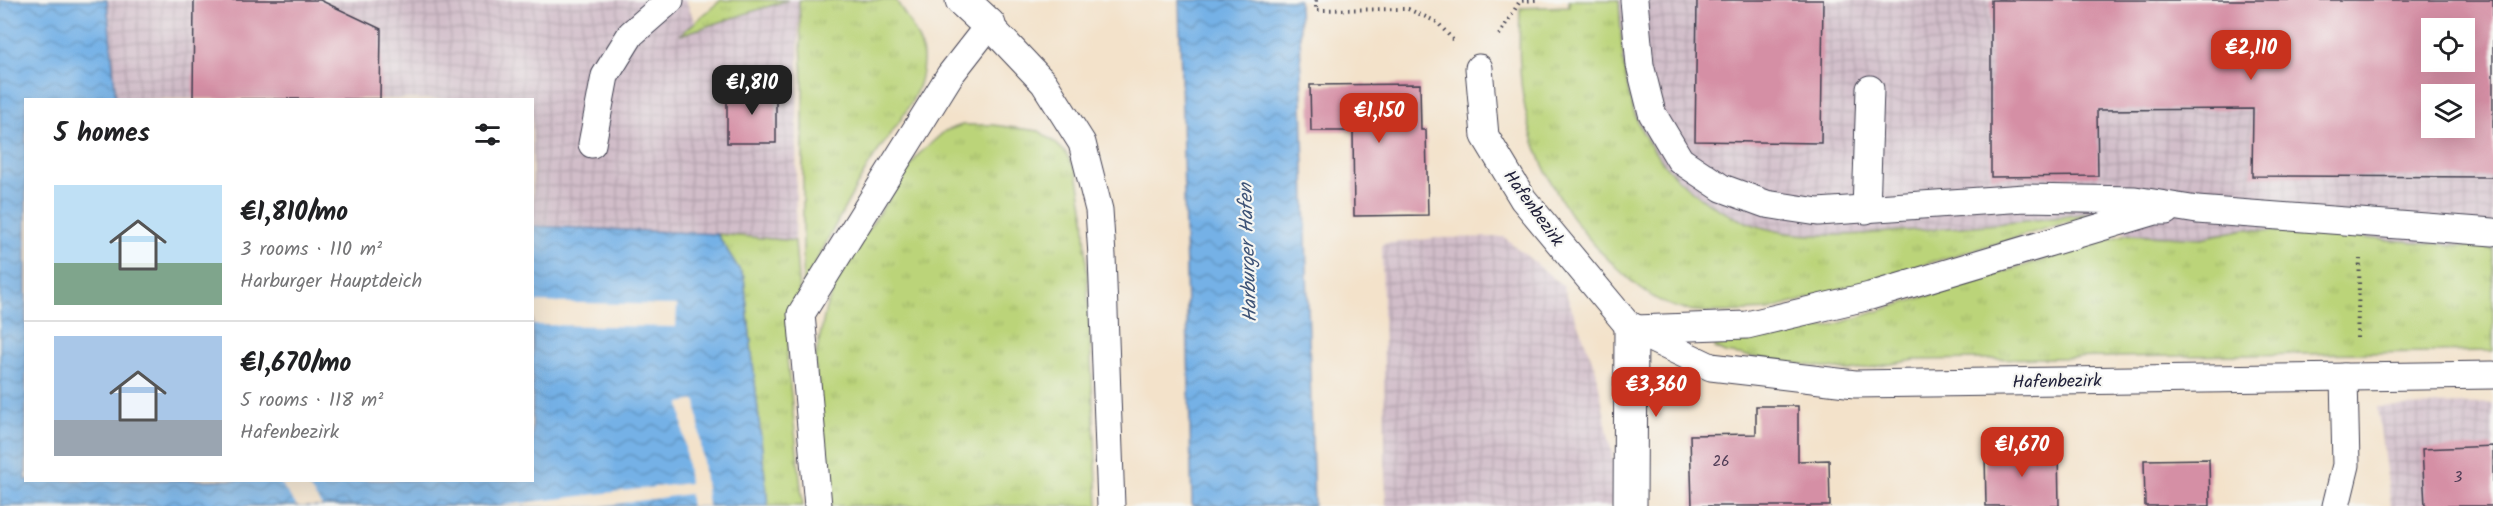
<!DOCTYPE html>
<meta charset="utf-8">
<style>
body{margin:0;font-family:Kalam,sans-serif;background:#f6f6f6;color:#202124;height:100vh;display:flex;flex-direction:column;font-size:22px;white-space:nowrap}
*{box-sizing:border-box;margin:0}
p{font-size:20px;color:#757577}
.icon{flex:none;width:33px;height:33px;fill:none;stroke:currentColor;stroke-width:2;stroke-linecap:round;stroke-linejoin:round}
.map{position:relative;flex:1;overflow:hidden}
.drawer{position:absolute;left:24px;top:98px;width:510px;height:384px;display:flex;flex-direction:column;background:#fff;border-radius:0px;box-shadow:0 6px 24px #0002}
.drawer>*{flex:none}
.fabs{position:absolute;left:2421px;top:18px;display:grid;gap:12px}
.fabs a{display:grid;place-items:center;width:54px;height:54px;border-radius:0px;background:#fff;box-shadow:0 6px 24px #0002;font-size:30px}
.price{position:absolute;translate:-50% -51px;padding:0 14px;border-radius:12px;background:#c8321e;color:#fff;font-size:20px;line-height:39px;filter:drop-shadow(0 2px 3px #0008)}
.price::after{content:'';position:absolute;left:50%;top:36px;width:18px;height:14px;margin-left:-9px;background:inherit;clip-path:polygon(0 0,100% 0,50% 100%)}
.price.current{background:#222;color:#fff}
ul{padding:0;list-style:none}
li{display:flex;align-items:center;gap:18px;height:150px;padding:0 30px}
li+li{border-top:2px solid #e0e0e0}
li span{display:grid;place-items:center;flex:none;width:168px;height:120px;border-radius:0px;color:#555}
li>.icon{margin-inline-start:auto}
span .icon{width:72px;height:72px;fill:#fffc;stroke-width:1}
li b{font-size:26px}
h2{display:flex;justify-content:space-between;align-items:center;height:72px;padding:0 30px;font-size:26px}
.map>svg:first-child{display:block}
</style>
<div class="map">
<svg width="2493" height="506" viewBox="0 0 2493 506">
<defs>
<pattern id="industrial-grid" width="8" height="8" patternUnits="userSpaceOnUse" patternTransform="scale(1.5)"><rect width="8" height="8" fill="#d1bdc9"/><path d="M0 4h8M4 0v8" fill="none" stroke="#b3a2ae"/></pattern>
<pattern id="grass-tufts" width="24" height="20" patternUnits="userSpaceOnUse" patternTransform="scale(1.5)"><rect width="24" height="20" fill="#bbd479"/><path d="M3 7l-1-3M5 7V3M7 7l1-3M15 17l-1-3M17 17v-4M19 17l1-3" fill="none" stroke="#a0b66a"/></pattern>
<pattern id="water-waves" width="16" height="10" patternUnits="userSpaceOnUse" patternTransform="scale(1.5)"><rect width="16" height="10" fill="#74b1e6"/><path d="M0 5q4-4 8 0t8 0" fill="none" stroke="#5f90bc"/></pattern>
</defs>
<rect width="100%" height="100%" fill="#f6f6f2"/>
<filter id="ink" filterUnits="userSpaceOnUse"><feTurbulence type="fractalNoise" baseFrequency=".0167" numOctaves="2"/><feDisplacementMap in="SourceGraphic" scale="12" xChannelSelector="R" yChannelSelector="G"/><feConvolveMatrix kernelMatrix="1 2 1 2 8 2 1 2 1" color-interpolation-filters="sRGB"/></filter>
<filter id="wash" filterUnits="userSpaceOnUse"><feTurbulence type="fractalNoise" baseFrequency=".008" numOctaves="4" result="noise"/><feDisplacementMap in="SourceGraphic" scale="24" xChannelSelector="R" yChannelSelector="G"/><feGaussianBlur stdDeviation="1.35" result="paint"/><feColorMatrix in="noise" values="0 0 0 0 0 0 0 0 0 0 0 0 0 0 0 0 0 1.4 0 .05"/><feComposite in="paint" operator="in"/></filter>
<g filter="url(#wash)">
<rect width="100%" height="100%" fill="#f3e2ca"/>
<g fill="url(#industrial-grid)" fill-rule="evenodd">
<path d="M107 0H686L697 27 787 0H799L795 241 717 234 533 226 532 99H116Z"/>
<path d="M1619 0H2493V248L2245 229 2202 238 2127 234 2106 211 2012 224 1831 235 1788 233 1751 224 1717 209 1695 194 1666 168 1643 133 1631 102 1624 67ZM2432 28H2464V62H2432ZM2432 94H2464V128H2432Z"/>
<path d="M1504 237 1563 286 1596 370 1613 460 1612 506H1386L1382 244 1436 238Z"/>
<path d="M2493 403V506H2391L2377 407Z"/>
</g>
<g fill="url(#grass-tufts)" stroke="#6e7b5a" stroke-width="1.5">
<path d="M721 0H788L680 35Z"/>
<path d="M799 0H896C905 15 923 41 923 58 924 102 887 133 866 170 843 208 824 248 803 287V83Z"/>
<path d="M1569 0H1619C1622 45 1622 93 1643 133 1672 187 1728 224 1788 233 1831 239 1877 232 1920 230 1982 226 2044 220 2106 211L1769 310C1740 311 1706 315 1678 308 1653 301 1635 285 1617 268 1571 226 1537 169 1525 108 1518 76 1519 41 1520 8L1569 6Z"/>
<path d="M962 125H993L1039 131 1053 141 1065 152 1077 172 1084 213 1098 506H829L815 360 826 308 843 267 918 155 945 131Z"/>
<path d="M2245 229 2493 248V351L1915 360 1850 371 1725 353 1715 348 1716 341 1827 327 2127 234 2202 238Z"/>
<path d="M717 234 795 241 799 292 791 324 787 358 803 506H768L744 277Z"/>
</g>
<g fill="url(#water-waves)" stroke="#4b6a90" stroke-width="1.5">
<path d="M0 0H107L116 99H26V480H532L533 226 717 234 744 277 768 506H0Z"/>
<path d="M1179 0H1299L1314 506H1192Z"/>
</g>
<g fill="#f3e2ca">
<path d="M533 302 677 305 676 327 533 325Z"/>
<path d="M696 400 708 506H691L689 494 601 506H498L689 483 680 403Z"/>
<path d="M278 480H303L322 506H297Z"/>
</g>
<g id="blocks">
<g fill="#d58fa5" fill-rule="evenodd">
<path d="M194 0H320L381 29 380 99H193Z"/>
<path d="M1697 0H1823L1821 143 1695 141Z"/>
<path d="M1991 0H2493V177L2252 176 2253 109 2097 110 2098 176 1991 177ZM2432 28H2464V62H2432ZM2432 94H2464V128H2432Z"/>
<path d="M1420 84 1421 130H1426L1428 215 1354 216 1353 131H1311L1310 85Z"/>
<path d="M776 89V143H727V90Z"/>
<path d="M1756 406H1798V461L1829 460 1830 506H1692L1690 435 1756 434Z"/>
<path d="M2493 446V506H2425L2422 449Z"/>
<path d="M2058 450 2059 506H1986L1985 452Z"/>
<path d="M2209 459 2210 506H2145L2144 460Z"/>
</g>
</g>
</g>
<g filter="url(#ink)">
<use href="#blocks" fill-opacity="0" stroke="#413f50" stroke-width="1.5"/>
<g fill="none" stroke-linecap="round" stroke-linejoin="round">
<defs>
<g id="service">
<path d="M1634 0 1640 65 1652 113 1680 160 1722 188 1766 204 1818 212 2025 198 2135 200 2197 210 2493 232"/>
<path d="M1479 68 1485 136 1523 199 1631 329 1711 367 1855 384 2493 375"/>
<path d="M592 144 605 76 631 34 670 0"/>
<path d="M1866 210 1870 89"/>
<path d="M1635 329 1747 325 1870 296 2155 211H2166"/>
<path d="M818 506 801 314 950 75 989 25 1044 83 1082 143 1099 210 1102 256 1111 506"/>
<path d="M2336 506 2346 465 2344 377"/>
</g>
<g id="minor">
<path d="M962 0 989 25"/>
<path d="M1630 506 1631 329"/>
</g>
</defs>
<use href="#service" stroke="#413f50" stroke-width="29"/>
<use href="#minor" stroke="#413f50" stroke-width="35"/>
<g stroke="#413f50" stroke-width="4" stroke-dasharray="1.5 4.5" stroke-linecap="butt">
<path d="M1316 0V10L1408 9 1437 22 1453 40"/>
<path d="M1499 35 1520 1 1536 0"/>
<path d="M2357 338 2360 259"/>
</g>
<use href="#service" stroke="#fff" stroke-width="27"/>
<use href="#minor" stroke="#fff" stroke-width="33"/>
</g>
</g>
<g text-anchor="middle" stroke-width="4.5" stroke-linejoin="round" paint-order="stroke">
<g font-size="15" fill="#4f3d56">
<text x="1721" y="466">26</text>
<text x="2458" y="482">3</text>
</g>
<g font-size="18" fill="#22223b" stroke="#f6f6f2">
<text transform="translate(1534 208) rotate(54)" y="6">Hafenbezirk</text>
<text transform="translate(2057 381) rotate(-1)" y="6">Hafenbezirk</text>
</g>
<g font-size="20" font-style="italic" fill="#3f5477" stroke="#f6f6f2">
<text transform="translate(1247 253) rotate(-92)" y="7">Harburger Hafen</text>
</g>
</g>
</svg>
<div class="fabs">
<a><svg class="icon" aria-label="locate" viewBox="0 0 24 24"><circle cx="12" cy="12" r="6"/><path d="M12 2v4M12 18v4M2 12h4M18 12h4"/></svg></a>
<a><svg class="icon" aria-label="layers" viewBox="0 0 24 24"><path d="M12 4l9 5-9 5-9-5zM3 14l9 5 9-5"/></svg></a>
</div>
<b class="price" style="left:2251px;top:81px">€2,110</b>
<b class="price current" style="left:752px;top:116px">€1,810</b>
<b class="price" style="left:1379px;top:144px">€1,150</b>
<b class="price" style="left:1656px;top:418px">€3,360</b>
<b class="price" style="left:2022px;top:478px">€1,670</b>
<section class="drawer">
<h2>5 homes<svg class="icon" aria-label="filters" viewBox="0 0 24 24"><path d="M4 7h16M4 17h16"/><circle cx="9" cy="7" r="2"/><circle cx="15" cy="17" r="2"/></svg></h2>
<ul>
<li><span style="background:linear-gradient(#bfe0f5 65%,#7fa58c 0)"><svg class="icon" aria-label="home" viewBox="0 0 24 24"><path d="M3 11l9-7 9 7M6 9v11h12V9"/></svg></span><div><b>€1,810/mo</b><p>3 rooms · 110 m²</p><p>Harburger Hauptdeich</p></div></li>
<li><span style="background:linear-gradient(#a9c7e8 70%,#9aa5b1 0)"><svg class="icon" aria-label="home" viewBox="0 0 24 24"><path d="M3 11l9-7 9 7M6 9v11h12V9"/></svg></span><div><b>€1,670/mo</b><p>5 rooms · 118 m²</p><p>Hafenbezirk</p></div></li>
</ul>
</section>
</div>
